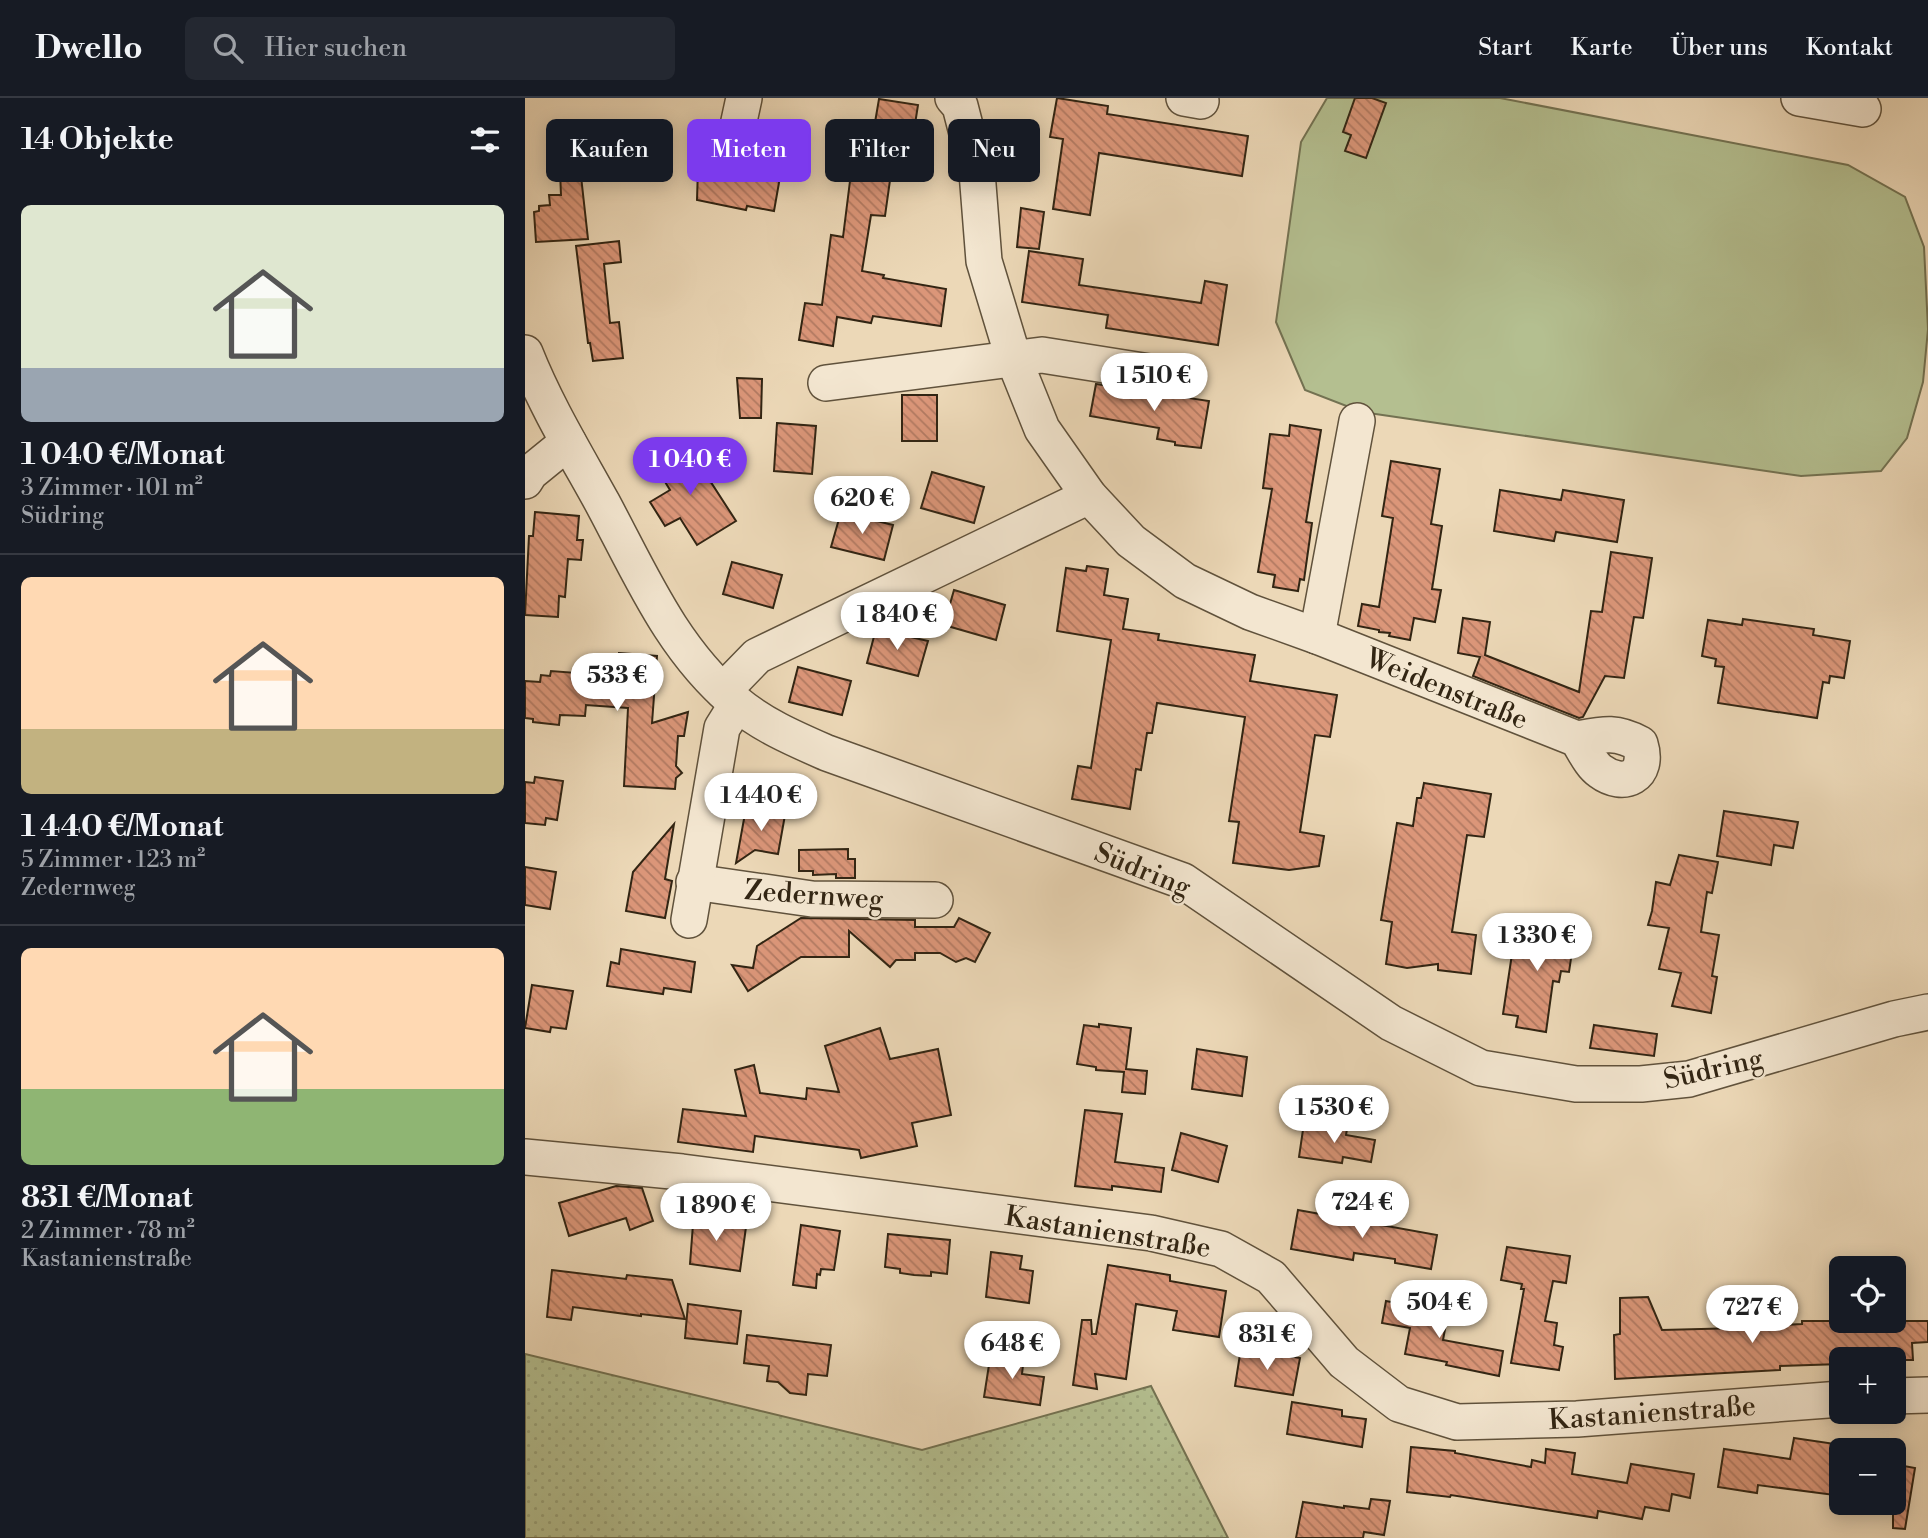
<!DOCTYPE html>
<html lang="de">
<meta charset="utf-8">
<style>
body{margin:0;font-family:"Libre Bodoni",serif;background:#242831;color:#f1f3f6;height:100vh;display:flex;flex-direction:column;font-size:26px;white-space:nowrap}
*{box-sizing:border-box;margin:0}
p{font-size:23px;color:#9ea1a6}
.icon{flex:none;width:38px;height:38px;fill:none;stroke:currentColor;stroke-width:2;stroke-linecap:round;stroke-linejoin:round}
.map{position:relative;flex:1;overflow:hidden}
.side{display:flex;flex-direction:column;background:#171b24;width:525px}
.side>*{flex:none}
.banner{position:absolute;left:21px;top:21px;width:665px;height:63px;display:flex;gap:14px}
.tools{position:absolute;left:1304px;top:1158px;display:grid;gap:14px}
.tools a{display:grid;place-items:center;width:77px;height:77px;border-radius:10px;background:#171b24;box-shadow:0 4px 18px #0003;font-size:35px}
.price{position:absolute;translate:-50% -60px;padding:0 16px;border-radius:24px;background:#fff;color:#222;font-size:23px;line-height:46px;filter:drop-shadow(0 2px 4px #0008)}
.price::after{content:'';position:absolute;left:50%;top:42px;width:21px;height:16px;margin-left:-10px;background:inherit;clip-path:polygon(0 0,100% 0,50% 100%)}
.price.current{background:#7c3aed;color:#fff}
ul{padding:0;list-style:none}
li{display:grid;align-content:center;gap:14px;height:371px;padding:0 21px}
li+li{border-top:2px solid #363941}
li span{display:grid;place-items:center;height:217px;border-radius:10px;color:#555}
li>.icon{margin-inline-start:auto}
span .icon{width:126px;height:126px;fill:#fffc;stroke-width:1}
li b{font-size:30px}
h2{display:flex;justify-content:space-between;align-items:center;height:84px;padding:0 21px;font-size:30px}
.chip{padding:0 24px;border-radius:10px;background:#171b24;box-shadow:0 4px 18px #0003;font-size:24px;line-height:63px}
.chip.current{background:#7c3aed;color:#fff}
header{display:flex;align-items:center;gap:42px;box-sizing:border-box;height:98px;padding:0 35px;background:#171b24;border-bottom:2px solid #363941}
header strong{font-size:33px}
nav{display:flex;gap:38px;margin-inline-start:auto;font-size:24px}
.search{width:490px;height:63px;background:#242831;display:flex;align-items:center;gap:18px;box-sizing:border-box;padding:0 24px;border-radius:10px;color:#9ea1a6;font-size:26px}
main{display:flex;flex:1;min-height:0}
.map>svg:first-child{display:block}
</style>
<header>
<strong>Dwello</strong>
<div class="search"><svg class="icon" aria-label="search" viewBox="0 0 24 24"><circle cx="10" cy="10" r="6"/><path d="M15 15l6 6"/></svg>Hier suchen</div>
<nav><a>Start</a><a>Karte</a><a>Über uns</a><a>Kontakt</a></nav>
</header>
<main>
<section class="side">
<h2>14 Objekte<svg class="icon" aria-label="filters" viewBox="0 0 24 24"><path d="M4 7h16M4 17h16"/><circle cx="9" cy="7" r="2"/><circle cx="15" cy="17" r="2"/></svg></h2>
<ul>
<li><span style="background:linear-gradient(#dfe7d0 75%,#9aa5b1 0)"><svg class="icon" aria-label="home" viewBox="0 0 24 24"><path d="M3 11l9-7 9 7M6 9v11h12V9"/></svg></span><div><b>1 040 €/Monat</b><p>3 Zimmer · 101 m²</p><p>Südring</p></div></li>
<li><span style="background:linear-gradient(#ffd9b3 70%,#c2b280 0)"><svg class="icon" aria-label="home" viewBox="0 0 24 24"><path d="M3 11l9-7 9 7M6 9v11h12V9"/></svg></span><div><b>1 440 €/Monat</b><p>5 Zimmer · 123 m²</p><p>Zedernweg</p></div></li>
<li><span style="background:linear-gradient(#ffd9b3 65%,#8fb573 0)"><svg class="icon" aria-label="home" viewBox="0 0 24 24"><path d="M3 11l9-7 9 7M6 9v11h12V9"/></svg></span><div><b>831 €/Monat</b><p>2 Zimmer · 78 m²</p><p>Kastanienstraße</p></div></li>
</ul>
</section>
<div class="map">
<svg width="1403" height="1440" viewBox="0 0 1403 1440">
<defs>
<pattern id="grass-dots" width="8" height="8" patternUnits="userSpaceOnUse" patternTransform="scale(1.75)"><rect width="8" height="8" fill="#b4bf90"/><path d="M2 2h.1M6 6h.1" fill="none" stroke="#9ba47b" stroke-width="1.8" stroke-linecap="round"/></pattern>
<pattern id="building-back-hatch" width="6" height="6" patternUnits="userSpaceOnUse" patternTransform="scale(1.75)"><rect width="6" height="6" fill="#db9679"/><path d="M-1 5l2 2M0 0l6 6M5-1l2 2" fill="none" stroke="#b27a62"/></pattern>
</defs>
<rect width="100%" height="100%" fill="#ecd8b7"/>
<filter id="stains"><feTurbulence type="fractalNoise" baseFrequency=".00286" numOctaves="4"/><feColorMatrix values="0 0 0 0 .2 0 0 0 0 .09 0 0 0 0 .02 0 0 0 .5 -.17"/></filter>
<radialGradient id="worn" r=".72"><stop offset=".6" stop-color="#630" stop-opacity="0"/><stop offset="1" stop-color="#630" stop-opacity=".3"/></radialGradient>
<path fill="url(#grass-dots)" stroke="#737252" stroke-width="2" d="M0 1256 397 1352 626 1288 703 1440H0Z"/>
<path fill="#b4bf90" stroke="#737252" stroke-width="2" d="M802 0H975L1323 67 1380 99 1399 149 1403 231 1398 284 1382 340 1356 373 1276 378 837 314 780 292 751 224 776 44Z"/>
<g fill="url(#building-back-hatch)" stroke="#322513" stroke-width="2">
<path d="M532 0 583 8 582 16 723 38 717 78 574 55 565 117 528 111 538 41 525 39Z"/>
<path d="M830 0H847L861 5 841 60 820 53 826 37 818 34Z"/>
<path d="M354 1 393 7 382 77 366 75 360 118 346 117 337 173 359 177 358 180 421 191 416 228 348 218 346 225 312 219 308 248 274 242 280 205 297 207 306 137 318 139 326 75 341 77Z"/>
<path d="M67 44 68 48 100 46 102 75 56 78 63 141 11 144 9 114 14 113V108L25 107 24 97H36L35 73 46 72 45 46Z"/>
<path d="M195 68 255 79 249 113 222 108 221 112 172 102 173 70 192 73Z"/>
<path d="M496 110 519 114 514 151 492 149Z"/>
<path d="M94 143 96 164 79 166 85 225 94 224 98 260 68 263 65 245H63L51 148Z"/>
<path d="M504 153 558 161 554 187 676 205 680 183 702 187 693 247 581 230 583 217 497 204Z"/>
<path d="M212 280 237 281 236 320H215Z"/>
<path d="M571 286 684 303 676 350 650 347V344L632 341 634 330 565 318Z"/>
<rect x="377" y="297" width="35" height="46"/>
<path d="M252 325 291 328 287 376 249 373Z"/>
<path d="M765 327 796 332 781 424 787 425 779 482 775 481 773 493 748 489 750 477 733 474 747 391 738 390 745 336 764 338Z"/>
<path d="M158 346 175 374 178 372 211 423 172 447 155 420 140 428 125 404 145 392 128 364Z"/>
<path d="M866 363 915 371 906 426 917 428 907 491 916 492 910 524 889 520 885 542 864 538 865 535 854 534V532L833 528 837 506 854 509 868 420 857 418Z"/>
<path d="M407 374 459 389 449 425 396 410Z"/>
<path d="M975 392 1036 402 1038 392 1099 402 1092 444 1031 434 1029 443 969 433Z"/>
<path d="M10 414 54 418 52 442H58L56 462 43 461 40 499 34 498 33 519 0 517 4 438H8Z"/>
<path d="M316 414 368 427 359 462 306 449Z"/>
<path d="M1086 454 1127 460 1118 520 1109 519 1099 580 1080 578 1058 619 1054 620 948 578 955 559 933 555 938 520 965 524 960 557 1054 594 1066 513 1077 514Z"/>
<path d="M207 464 257 477 248 510 198 496Z"/>
<path d="M562 468 583 471 579 497 603 501 598 531 634 536 633 542 730 557 725 583 812 597 805 639 790 637 775 734 799 738 794 768 764 772 708 765 714 724 704 723 720 619 632 605 627 635H622L616 672 611 671 605 711 547 701 553 668 566 670 586 542 532 533 541 470 561 473Z"/>
<path d="M429 492 480 507 471 542 419 527Z"/>
<path d="M1218 521 1289 531 1288 537 1325 543 1319 580 1305 578 1304 585 1298 584 1292 620 1193 605 1199 569 1190 568 1191 561 1177 558 1183 522 1217 527Z"/>
<path d="M351 531 403 543 393 578 342 565Z"/>
<path d="M94 555 132 558 127 625 163 614 159 638H153L151 668 157 675 151 680 150 691 99 688 103 610 61 607 60 618 35 617 34 627 8 624V621L0 620V583L15 584 16 577 25 578 26 573 64 576 65 566 84 567V560L94 561Z"/>
<path d="M273 569 326 583 317 617 264 604Z"/>
<path d="M10 679 38 683 32 722 21 720 20 727 0 725V684L9 685Z"/>
<path d="M899 685 966 696 959 739 942 737 927 834 951 837 946 876 913 872V866L882 870 861 866 867 824 856 822 872 725 888 728 892 700H896Z"/>
<path d="M221 710 260 717 253 756 230 752 211 765Z"/>
<path d="M1199 713 1273 724 1268 750 1249 747 1246 767 1192 758Z"/>
<path d="M149 726 140 781 147 783 140 820 101 813 108 774Z"/>
<path d="M323 751V761H330V780H311V776L288 777V773H274V752Z"/>
<path d="M1154 757 1193 764 1187 795 1182 794 1176 834 1194 837 1187 878 1192 879 1186 915 1147 908 1156 875 1134 871 1144 830 1123 827 1127 813 1131 784 1145 787Z"/>
<path d="M0 769 31 774 25 811 0 807Z"/>
<path d="M276 820 390 822V829H429L434 820 465 835 450 864 441 860 431 864 415 855H390V862H371L365 869 324 833V859H276L223 893 207 867 228 870 232 848Z"/>
<path d="M1032 824 1051 827 1044 874 1036 873 1034 884 1028 883 1021 934 991 929 993 918 978 916 990 836 1007 839 1009 827 1031 830Z"/>
<path d="M96 851 170 864 166 894 139 890 138 896 82 888 86 864 94 866Z"/>
<path d="M7 887 48 893 41 931 26 929 25 934 0 930Z"/>
<path d="M574 926 606 930 601 971 622 973 620 996 597 994 599 974 571 972V969L552 966 559 927 574 929Z"/>
<path d="M1069 927 1132 936 1129 958 1065 950Z"/>
<path d="M355 930 365 961 413 951 426 1017 387 1025 392 1048 336 1060 334 1052 230 1038 228 1054 153 1044 158 1011 221 1018 210 972 229 967 235 995 281 1001 282 990 314 994 300 948Z"/>
<path d="M672 951 722 959 717 998 667 991Z"/>
<path d="M560 1012 597 1016 590 1064 639 1070 636 1094 587 1088V1092L550 1088Z"/>
<path d="M779 1025 822 1031 821 1037 850 1042 846 1064 818 1059 817 1065 774 1059Z"/>
<path d="M656 1035 702 1048 693 1084 647 1072Z"/>
<path d="M91 1088 117 1090 128 1123 105 1132 101 1120 44 1138 34 1105Z"/>
<path d="M773 1112 912 1137 906 1171 870 1165V1161L829 1155 828 1162 766 1151Z"/>
<path d="M169 1113 188 1115 187 1125 221 1129 215 1173 165 1166Z"/>
<path d="M276 1127 315 1133 309 1172 296 1171 295 1177 292 1176 291 1190 268 1187Z"/>
<path d="M363 1136 425 1142 422 1176 406 1174V1178L389 1177 375 1175V1171L360 1169Z"/>
<path d="M982 1149 1045 1158 1041 1185 1028 1183 1020 1223 1032 1225 1029 1247 1038 1249 1034 1272 986 1265 999 1191H996L997 1186 976 1182Z"/>
<path d="M466 1154 497 1158 495 1171 508 1173 504 1205 461 1199Z"/>
<path d="M583 1167 645 1177V1183L701 1193 694 1239 648 1232 652 1213 611 1206 601 1281 570 1276 572 1291 548 1287 557 1222H566L567 1236H571Z"/>
<path d="M27 1172 101 1181 102 1177 147 1182 160 1221 116 1216V1218L48 1209 46 1222 22 1219Z"/>
<path d="M1123 1199 1137 1232 1215 1230V1229L1277 1226V1223H1403V1244L1387 1245 1388 1262H1316V1266L1255 1268V1272L1090 1281 1089 1237 1095 1236V1200Z"/>
<path d="M861 1203 923 1215 918 1242 978 1253 974 1278 921 1267 922 1264 880 1256 885 1230 857 1225Z"/>
<path d="M163 1206 216 1213 212 1246 160 1240Z"/>
<path d="M222 1237 306 1247 302 1278 283 1276 281 1297 265 1295 253 1284 242 1283 244 1268 219 1265Z"/>
<path d="M716 1250 775 1260 768 1297 710 1288Z"/>
<path d="M466 1254 499 1259 497 1276 519 1279 515 1307 459 1299Z"/>
<path d="M767 1304 817 1312V1318L841 1321 837 1349 762 1336Z"/>
<path d="M1269 1340 1317 1347 1309 1397 1233 1387 1232 1395 1193 1389 1199 1351 1265 1361Z"/>
<path d="M886 1349 930 1353V1355L1006 1369 1007 1362 1020 1365 1021 1351 1050 1355 1047 1376 1102 1385 1106 1366 1169 1376 1165 1400 1147 1396 1144 1413 1120 1409 1117 1421 1073 1413 1072 1420 926 1397 925 1399 882 1394Z"/>
<path d="M1368 1366 1390 1370 1380 1431 1368 1430Z"/>
<path d="M846 1401 865 1403 859 1437 839 1434 838 1440H771L778 1404 819 1410V1408L844 1411Z"/>
</g>
<g fill="none" stroke-linecap="round" stroke-linejoin="round">
<defs>
<g id="minor">
<path d="M428 0 435 8 452 74 459 163 488 259 517 331 564 398 606 443 660 483 725 514 792 538 1052 641C1079 636 1091 633 1115 646 1125 678 1099 691 1075 673 1065 666 1059 651 1052 641"/>
<path d="M659 0 676 3"/>
<path d="M1274 0 1338 11"/>
<path d="M211 37 219 0"/>
<path d="M0 255C21 308 51 357 78 406 116 477 147 551 210 604 237 627 270 641 302 655L658 783 866 925 956 970 1051 986H1116L1164 981 1369 921 1403 914"/>
<path d="M301 285 517 257 637 276"/>
<path d="M0 383 5 375 43 344"/>
<path d="M792 538 832 323"/>
<path d="M198 593 232 558 564 398"/>
<path d="M169 784 287 801 410 802"/>
<path d="M164 822 197 630 212 606"/>
<path d="M0 1059 157 1074 549 1125 626 1135 696 1151 746 1179 819 1264 874 1306 932 1324 1052 1321 1316 1301"/>
<path d="M1368 1298 1403 1297"/>
</g>
</defs>
<use href="#minor" stroke="#60523c" stroke-width="38"/>
<use href="#minor" stroke="#f3e6d0" stroke-width="35"/>
</g>
<g text-anchor="middle" stroke-width="5" stroke-linejoin="round" paint-order="stroke">
<g font-size="28" fill="#322513" stroke="#f3e6d0">
<text transform="translate(922 590) rotate(22)" y="10">Weidenstraße</text>
<text transform="translate(618 771) rotate(22)" y="10">Südring</text>
<text transform="translate(289 796) rotate(4)" y="10">Zedernweg</text>
<text transform="translate(1188 970) rotate(-13)" y="10">Südring</text>
<text transform="translate(583 1133) rotate(9)" y="10">Kastanienstraße</text>
<text transform="translate(1127 1314) rotate(-4)" y="10">Kastanienstraße</text>
</g>
</g>
<rect width="100%" height="100%" filter="url(#stains)"/>
<rect width="100%" height="100%" fill="url(#worn)"/>
</svg>
<div class="tools">
<a><svg class="icon" aria-label="locate" viewBox="0 0 24 24"><circle cx="12" cy="12" r="6"/><path d="M12 2v4M12 18v4M2 12h4M18 12h4"/></svg></a>
<a>+</a>
<a>−</a>
</div>
<b class="price" style="left:629px;top:315px">1 510 €</b>
<b class="price current" style="left:165px;top:399px">1 040 €</b>
<b class="price" style="left:337px;top:438px">620 €</b>
<b class="price" style="left:372px;top:554px">1 840 €</b>
<b class="price" style="left:92px;top:615px">533 €</b>
<b class="price" style="left:236px;top:735px">1 440 €</b>
<b class="price" style="left:1012px;top:875px">1 330 €</b>
<b class="price" style="left:809px;top:1047px">1 530 €</b>
<b class="price" style="left:837px;top:1142px">724 €</b>
<b class="price" style="left:191px;top:1145px">1 890 €</b>
<b class="price" style="left:914px;top:1242px">504 €</b>
<b class="price" style="left:1227px;top:1247px">727 €</b>
<b class="price" style="left:742px;top:1274px">831 €</b>
<b class="price" style="left:487px;top:1283px">648 €</b>
<div class="banner">
<a class="chip">Kaufen</a>
<a class="chip current">Mieten</a>
<a class="chip">Filter</a>
<a class="chip">Neu</a>
</div>
</div>
</main>
